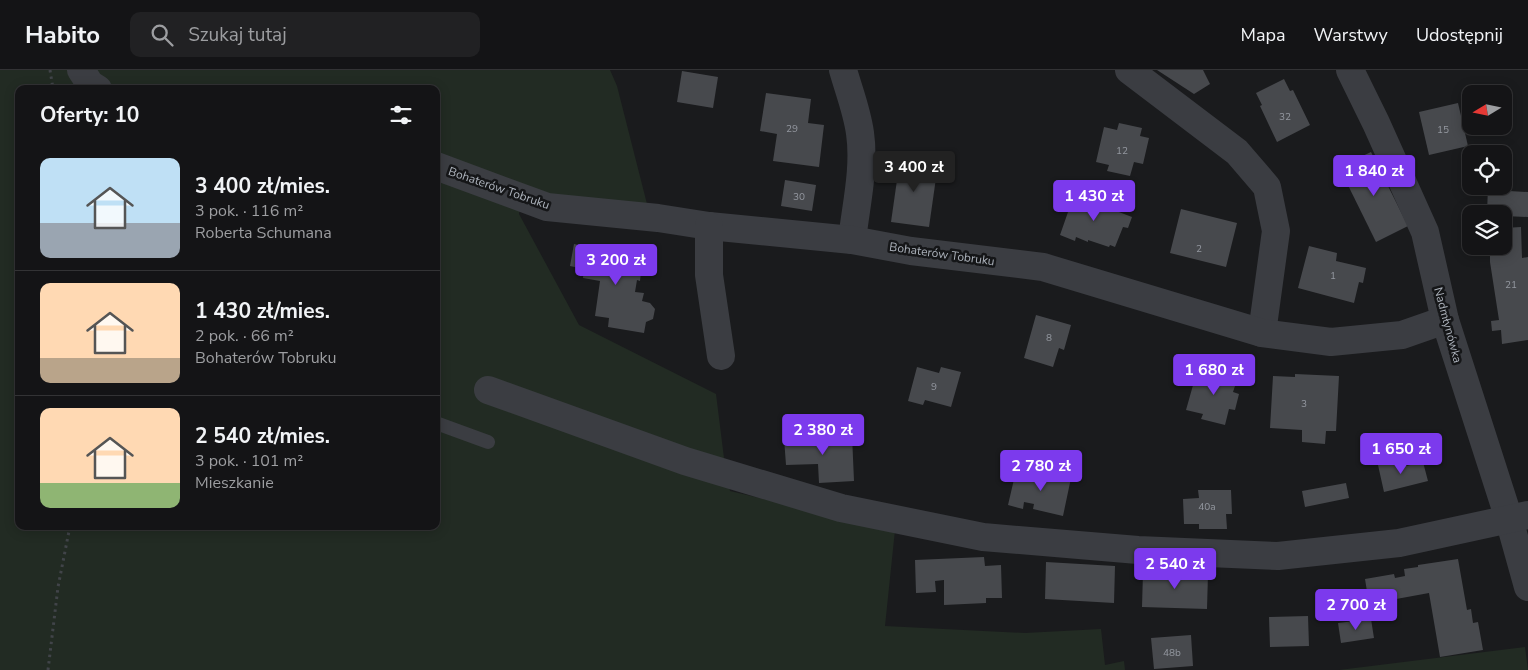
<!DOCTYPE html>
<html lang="pl">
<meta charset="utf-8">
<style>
body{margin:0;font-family:"Nunito Sans",sans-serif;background:#212123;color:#f1f3f6;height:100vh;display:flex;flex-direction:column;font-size:19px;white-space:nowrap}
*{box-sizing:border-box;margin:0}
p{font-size:16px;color:#9d9ea1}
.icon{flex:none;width:28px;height:28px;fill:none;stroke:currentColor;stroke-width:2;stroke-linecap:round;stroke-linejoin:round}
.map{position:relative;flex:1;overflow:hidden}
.sheet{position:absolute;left:15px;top:15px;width:425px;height:445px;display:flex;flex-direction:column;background:#141416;border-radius:10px;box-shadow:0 2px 12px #0003,0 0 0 1px #333335}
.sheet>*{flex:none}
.needle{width:32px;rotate:260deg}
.controls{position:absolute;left:1462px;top:15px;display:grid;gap:10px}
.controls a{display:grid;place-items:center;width:50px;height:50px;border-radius:10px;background:#141416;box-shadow:0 2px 12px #0003,0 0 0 1px #333335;font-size:25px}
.price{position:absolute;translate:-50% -42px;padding:0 11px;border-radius:5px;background:#7c3aed;color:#fff;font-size:16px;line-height:32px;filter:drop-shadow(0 1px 2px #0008)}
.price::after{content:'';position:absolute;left:50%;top:30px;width:15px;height:11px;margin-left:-8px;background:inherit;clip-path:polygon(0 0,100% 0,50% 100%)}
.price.selected{background:#222;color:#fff}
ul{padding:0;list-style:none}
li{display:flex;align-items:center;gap:15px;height:125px;padding:0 25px}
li+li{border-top:1px solid #333335}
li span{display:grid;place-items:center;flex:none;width:140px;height:100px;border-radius:10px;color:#555}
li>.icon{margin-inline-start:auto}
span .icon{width:60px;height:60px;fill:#fffc;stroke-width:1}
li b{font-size:21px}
h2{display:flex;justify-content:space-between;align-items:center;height:60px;padding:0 25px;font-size:21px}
header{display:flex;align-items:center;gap:30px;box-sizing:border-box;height:70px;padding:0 25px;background:#141416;border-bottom:1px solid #333335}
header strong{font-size:24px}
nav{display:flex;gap:28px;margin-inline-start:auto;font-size:18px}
.search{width:350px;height:45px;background:#212123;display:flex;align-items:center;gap:12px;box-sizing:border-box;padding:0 18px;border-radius:10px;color:#9d9ea1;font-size:19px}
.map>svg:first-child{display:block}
</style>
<header>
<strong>Habito</strong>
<div class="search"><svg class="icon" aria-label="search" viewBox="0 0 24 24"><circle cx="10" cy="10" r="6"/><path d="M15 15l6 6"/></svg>Szukaj tutaj</div>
<nav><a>Mapa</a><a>Warstwy</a><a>Udostępnij</a></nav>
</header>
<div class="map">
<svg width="1528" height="600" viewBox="0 0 1528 600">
<rect width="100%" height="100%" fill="#1a1b1d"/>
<g fill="#222b23" fill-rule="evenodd">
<path d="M0 0H610L617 16 647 134 522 126 519 144 579 255 716 324 724 388 730 421 895 460 885 556 1025 563 1101 559 1105 595 1124 591 1125 600H0ZM19 19H436V456H19Z"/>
<path d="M1525 577 1528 600H1339Z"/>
</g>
<g fill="#47494d">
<path d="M1157 0H1203L1210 14 1194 24Z"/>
<path d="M682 1 718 7 713 38 677 32Z"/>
<path d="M1284 9 1290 21 1293 20 1310 55 1277 72 1260 36 1262 35 1256 23Z"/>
<path d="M766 23 811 29 808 53 824 55 819 97 773 91 777 64 760 61Z"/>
<path d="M1458 33 1468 76 1429 85 1419 42Z"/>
<path d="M1119 53 1142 58 1140 66 1149 68 1143 94 1134 92 1130 106 1107 101 1109 95 1096 92 1104 57 1117 60Z"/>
<path d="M1371 82 1408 156 1376 172 1339 97Z"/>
<path d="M900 89 938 94 929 157 891 152Z"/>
<path d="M785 110 816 115 812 141 781 136Z"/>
<path d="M1488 116 1508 117 1509 121 1528 122V147L1504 146V144H1487Z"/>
<path d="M1075 122 1099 131 1098 134 1132 147 1128 158 1123 157 1115 177 1110 175 1109 177 1088 170V172L1076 167 1075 171 1060 165Z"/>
<path d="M1181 139 1237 153 1226 197 1170 183Z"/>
<path d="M1521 157 1522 188 1528 187V270L1502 274 1501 260 1492 261 1491 251 1499 250 1490 192V176H1504V158Z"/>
<path d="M574 174 604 181 605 179 643 185 640 211 637 210 635 222 644 223 642 231 650 233 655 239 653 249 646 252 644 263 608 257 609 248 595 246 600 211 583 208 584 199 570 196Z"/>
<path d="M1309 176 1337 183 1336 191 1366 198 1363 213 1359 212 1354 233 1298 218Z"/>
<path d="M1036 245 1071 255 1064 280 1059 278 1053 297 1024 288Z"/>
<path d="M917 297 939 303 941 297 961 302 951 337 925 330 923 335 908 331Z"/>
<path d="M1222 299 1239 304 1233 322 1239 324 1235 340 1229 339 1225 355 1201 349 1203 344 1186 340 1197 301 1220 307Z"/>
<path d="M1295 304 1339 306 1336 361H1326L1325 374 1302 372V360L1270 358 1273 306 1295 307Z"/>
<path d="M852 365 854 411 819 413 818 394 786 395 784 368Z"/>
<path d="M1403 389 1406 396 1423 392 1428 411 1384 422 1378 395Z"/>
<path d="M1031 400 1071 408 1063 446 1033 439 1034 434 1024 432 1023 439 1008 435 1015 405 1029 408Z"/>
<path d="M1346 413 1349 428 1305 437 1302 421Z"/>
<path d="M1198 420H1231L1232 444H1226L1227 459H1199V454H1184L1183 429 1199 428Z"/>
<path d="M984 487 985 496 1001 495 1002 528H986V533L944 535V510L935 511 936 522 916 523 915 490Z"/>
<path d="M1458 489 1467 540 1471 539 1473 553 1478 552 1483 580 1440 587 1429 523 1369 534 1365 509 1394 504 1395 508 1405 506 1404 499 1418 497V495Z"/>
<path d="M1046 492 1115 496 1114 533 1045 529Z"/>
<path d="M1143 502 1208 504 1207 539 1142 537Z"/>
<path d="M1308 546 1309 576 1270 577 1269 547Z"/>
<path d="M1371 549 1374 568 1341 573 1338 553Z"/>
<path d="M1191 565 1193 596 1154 599 1151 568Z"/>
</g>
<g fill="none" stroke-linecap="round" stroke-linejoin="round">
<g stroke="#414449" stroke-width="3" stroke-dasharray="2.5 4" stroke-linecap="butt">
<path d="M50 0 53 19"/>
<path d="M48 600 58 517 70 456"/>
</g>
<path stroke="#3b3d42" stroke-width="14" d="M436 353 488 372"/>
<g stroke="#3b3d42" stroke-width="28">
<path d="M81 0 90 14 98 19"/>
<path d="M843 0C849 21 857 41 860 63 865 98 856 135 852 170"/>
<path d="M1129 0 1237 82 1267 117 1276 161 1262 263"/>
<path d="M1350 0 1376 53 1425 162 1445 250 1509 449 1528 517"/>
<path d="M436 96 547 137 658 148 709 156 852 170 911 181 1043 197 1262 263 1331 272 1402 265 1445 250"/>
<path d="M709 156V205L721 286"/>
<path d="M488 320 685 391 841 438 983 467 1138 480 1278 486 1399 473 1528 445"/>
</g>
</g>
<g text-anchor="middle" stroke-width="5" stroke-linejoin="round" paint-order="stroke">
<g font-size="10" fill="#9498a0">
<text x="1285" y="50">32</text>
<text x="792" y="62">29</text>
<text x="1443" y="63">15</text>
<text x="1122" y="84">12</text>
<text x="799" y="130">30</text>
<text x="1199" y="182">2</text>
<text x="1333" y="209">1</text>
<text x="1511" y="218">21</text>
<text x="1049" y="271">8</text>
<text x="934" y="320">9</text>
<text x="1304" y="337">3</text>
<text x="1207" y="440">40a</text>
<text x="1172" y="586">48b</text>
</g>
<g font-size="12" fill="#adb3bc" stroke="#151618">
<text transform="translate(499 118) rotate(19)" y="4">Bohaterów Tobruku</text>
<text transform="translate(942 184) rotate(8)" y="4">Bohaterów Tobruku</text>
<text transform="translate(1448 255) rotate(75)" y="4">Nadmłynówka</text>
</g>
</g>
</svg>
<div class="controls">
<a><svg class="needle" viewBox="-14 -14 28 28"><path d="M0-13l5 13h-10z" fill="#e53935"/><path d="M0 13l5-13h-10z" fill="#9d9ea1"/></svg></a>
<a><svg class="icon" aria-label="locate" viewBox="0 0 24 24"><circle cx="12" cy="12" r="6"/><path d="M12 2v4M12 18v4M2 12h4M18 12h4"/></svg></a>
<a><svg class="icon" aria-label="layers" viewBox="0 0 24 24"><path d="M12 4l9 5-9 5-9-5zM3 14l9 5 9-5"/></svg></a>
</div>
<b class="price selected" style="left:914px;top:123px">3 400 zł</b>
<b class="price" style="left:1374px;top:127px">1 840 zł</b>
<b class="price" style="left:1094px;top:152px">1 430 zł</b>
<b class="price" style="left:616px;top:216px">3 200 zł</b>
<b class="price" style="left:1214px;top:326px">1 680 zł</b>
<b class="price" style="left:823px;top:386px">2 380 zł</b>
<b class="price" style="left:1401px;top:405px">1 650 zł</b>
<b class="price" style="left:1041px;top:422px">2 780 zł</b>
<b class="price" style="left:1175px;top:520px">2 540 zł</b>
<b class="price" style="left:1356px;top:561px">2 700 zł</b>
<section class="sheet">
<h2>Oferty: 10<svg class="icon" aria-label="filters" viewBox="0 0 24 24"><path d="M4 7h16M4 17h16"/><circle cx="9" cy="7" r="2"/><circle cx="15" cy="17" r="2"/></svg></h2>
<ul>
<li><span style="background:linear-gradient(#bfe0f5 65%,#9aa5b1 0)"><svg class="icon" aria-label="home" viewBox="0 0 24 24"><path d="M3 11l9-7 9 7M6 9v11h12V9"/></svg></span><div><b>3 400 zł/mies.</b><p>3 pok. · 116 m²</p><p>Roberta Schumana</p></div></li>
<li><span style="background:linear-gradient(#ffd9b3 75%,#b9a48a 0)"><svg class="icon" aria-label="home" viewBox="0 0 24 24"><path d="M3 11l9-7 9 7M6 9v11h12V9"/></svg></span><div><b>1 430 zł/mies.</b><p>2 pok. · 66 m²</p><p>Bohaterów Tobruku</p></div></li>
<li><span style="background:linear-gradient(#ffd9b3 75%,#8fb573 0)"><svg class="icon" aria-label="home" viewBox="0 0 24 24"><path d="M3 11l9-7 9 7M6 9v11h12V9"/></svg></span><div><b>2 540 zł/mies.</b><p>3 pok. · 101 m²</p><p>Mieszkanie</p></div></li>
</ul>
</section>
</div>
